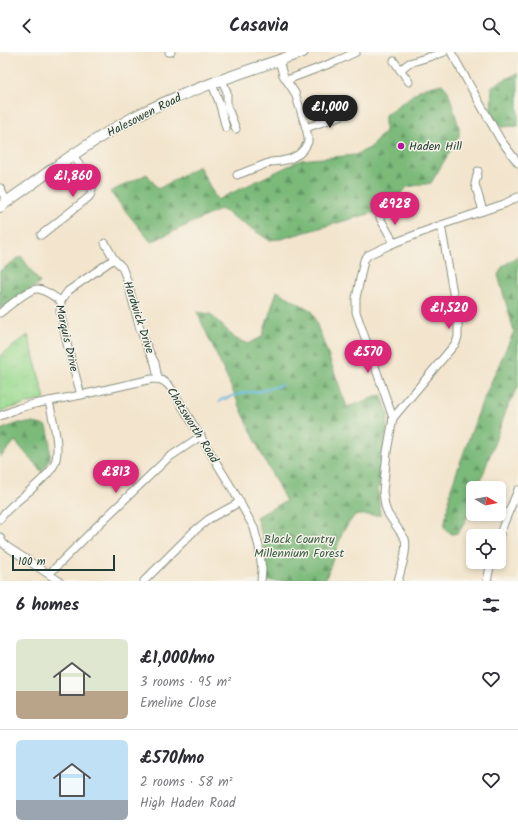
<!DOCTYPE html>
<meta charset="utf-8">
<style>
body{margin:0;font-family:Kalam,sans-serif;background:#f2f2f3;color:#2b2b33;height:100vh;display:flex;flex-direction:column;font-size:15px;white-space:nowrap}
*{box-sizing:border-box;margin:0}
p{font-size:13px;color:#7c7c81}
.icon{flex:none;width:22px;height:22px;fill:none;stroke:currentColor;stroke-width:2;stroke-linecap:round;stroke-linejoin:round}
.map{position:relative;height:529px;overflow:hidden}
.panel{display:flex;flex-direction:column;background:#fff;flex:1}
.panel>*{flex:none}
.needle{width:26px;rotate:99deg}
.buttons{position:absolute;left:466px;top:429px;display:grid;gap:8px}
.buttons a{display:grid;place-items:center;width:40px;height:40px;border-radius:6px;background:#fff;box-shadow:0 2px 6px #0003;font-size:20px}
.scale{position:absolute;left:12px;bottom:10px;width:103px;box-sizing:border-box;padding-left:4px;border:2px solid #1f3d34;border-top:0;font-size:11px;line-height:14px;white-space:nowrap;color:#1f3d34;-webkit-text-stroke:3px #f7f3e8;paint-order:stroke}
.price{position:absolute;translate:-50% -34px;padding:0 9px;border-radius:14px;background:#db2777;color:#fff;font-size:13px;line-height:26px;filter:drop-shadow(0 1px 2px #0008)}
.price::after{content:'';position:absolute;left:50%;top:24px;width:12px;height:9px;margin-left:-6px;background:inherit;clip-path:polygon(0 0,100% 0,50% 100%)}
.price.active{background:#222;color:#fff}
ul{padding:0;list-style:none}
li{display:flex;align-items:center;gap:12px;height:100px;padding:0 16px}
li+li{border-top:1px solid #e1e1e2}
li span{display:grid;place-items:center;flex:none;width:112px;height:80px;border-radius:6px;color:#555}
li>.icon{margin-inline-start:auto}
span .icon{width:48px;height:48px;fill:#fffc;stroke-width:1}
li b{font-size:17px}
h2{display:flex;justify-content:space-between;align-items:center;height:48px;padding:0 16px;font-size:17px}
header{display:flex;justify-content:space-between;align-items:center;height:52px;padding:0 16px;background:#fff;font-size:18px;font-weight:600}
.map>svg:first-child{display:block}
</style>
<header><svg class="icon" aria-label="back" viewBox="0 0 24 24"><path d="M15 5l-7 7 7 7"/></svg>Casavia<svg class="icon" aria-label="search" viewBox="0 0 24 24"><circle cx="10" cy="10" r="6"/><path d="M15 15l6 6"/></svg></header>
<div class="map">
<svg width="518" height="529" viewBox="0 0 518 529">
<defs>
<pattern id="grass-tufts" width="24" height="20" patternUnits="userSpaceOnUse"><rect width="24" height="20" fill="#9ada90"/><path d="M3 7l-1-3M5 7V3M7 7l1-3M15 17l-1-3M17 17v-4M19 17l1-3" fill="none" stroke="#84bc7d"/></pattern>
<pattern id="forest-firs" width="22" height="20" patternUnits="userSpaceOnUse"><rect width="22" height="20" fill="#7bba7a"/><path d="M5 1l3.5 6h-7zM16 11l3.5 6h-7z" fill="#649865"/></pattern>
</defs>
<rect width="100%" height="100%" fill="#f7f3e8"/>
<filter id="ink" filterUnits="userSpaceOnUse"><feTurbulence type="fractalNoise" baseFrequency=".025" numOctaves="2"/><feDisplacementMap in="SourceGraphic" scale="8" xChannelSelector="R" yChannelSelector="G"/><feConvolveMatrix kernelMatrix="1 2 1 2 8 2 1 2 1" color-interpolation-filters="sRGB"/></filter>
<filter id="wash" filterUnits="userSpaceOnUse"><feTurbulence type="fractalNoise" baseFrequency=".012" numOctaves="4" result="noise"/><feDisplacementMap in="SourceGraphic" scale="16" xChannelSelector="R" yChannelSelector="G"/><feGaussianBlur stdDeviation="0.9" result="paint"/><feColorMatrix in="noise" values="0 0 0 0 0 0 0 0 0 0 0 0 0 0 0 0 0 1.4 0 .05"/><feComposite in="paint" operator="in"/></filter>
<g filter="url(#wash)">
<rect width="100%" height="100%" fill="#f3e5cd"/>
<path fill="url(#grass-tufts)" stroke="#5c8c62" d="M28 283 45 347 0 359V304Z"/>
<g fill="url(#forest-firs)" stroke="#4d7c57">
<path d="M518 21V74L501 75 491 63 492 34Z"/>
<path d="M442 32 448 39 459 75V84L431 131 407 135 383 164 372 161 281 187 269 188 221 157 151 190 110 140 147 122 158 137 199 114 217 148 301 108 355 103 370 96 385 79V63L421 37Z"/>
<path d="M21 204 40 231 0 257V219Z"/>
<path d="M518 204V336L509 351 478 436H473V449L464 472 458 481 452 482 444 476 451 436 481 353 514 279 498 223 503 214Z"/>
<path d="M277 239 312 259 347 355 381 343 388 361V368L378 440 380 463H355L343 479 325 529H267L266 505 263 486 256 465 286 449 262 403 197 260 210 262 236 287 248 292 262 285Z"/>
<path d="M19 371H33L47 374 50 388V406L42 420 15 389 0 406V378Z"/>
</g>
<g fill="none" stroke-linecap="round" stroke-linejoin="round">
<path stroke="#67bbe3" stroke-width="2" d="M219 350 222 347 228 346 232 344 247 340H257L281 333"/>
</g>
</g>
<g filter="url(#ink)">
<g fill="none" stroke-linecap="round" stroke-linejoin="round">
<defs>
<g id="street">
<path d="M169 0H171"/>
<path d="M451 0 500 87 518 111"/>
<path d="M394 9 409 30"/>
<path d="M400 18 409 11 442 1 444 0"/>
<path d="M222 28 227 40V54L236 77"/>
<path d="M287 28 337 9 356 0"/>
<path d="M212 32 219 50 226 76"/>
<path d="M306 76 348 61"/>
<path d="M478 119 475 132 483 159"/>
<path d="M237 123 271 110 281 109 290 107 299 102 304 97 308 90V85L306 76 295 41 283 23 279 8"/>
<path d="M0 136 7 150"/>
<path d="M380 166 394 191"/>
<path d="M41 183 89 145C92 141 93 138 92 132L73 103"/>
<path d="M105 191 114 207"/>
<path d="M61 249 68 239 114 207 122 215 127 228 140 277 148 297 155 311 158 327"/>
<path d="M0 261C8 255 29 236 38 237 46 238 54 245 61 249L60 260 68 296 81 343"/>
<path d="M0 364 19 356 34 352 81 343 152 327C162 327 165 329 171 336L233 438 254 476 259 495 262 518 261 529"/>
<path d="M393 366 450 298 456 291 458 285V269L441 173"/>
<path d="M0 467C6 457 18 449 27 441 36 433 48 424 54 413 62 397 52 366 49 349"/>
<path d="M0 485 2 490 6 494 59 529"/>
<path d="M499 485 504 471 518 438"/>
<path d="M49 522 96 475 168 406 201 384"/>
<path d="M144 529 193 480 209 467 240 450"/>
<path d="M398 529C401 517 408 498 405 487L388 462 385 454 383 440 387 400 393 366 356 260V246L364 208 368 203 394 191 441 173 504 152 518 145"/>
<path d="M487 529 491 510"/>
</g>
<path id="primary" d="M0 155C15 143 31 133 47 121 75 101 105 81 136 64 189 37 247 19 303 0"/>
</defs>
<use href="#street" stroke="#899180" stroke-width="9"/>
<use href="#primary" stroke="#899180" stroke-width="12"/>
<use href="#street" stroke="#fff" stroke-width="7"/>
<use href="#primary" stroke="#fff" stroke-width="10"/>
</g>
</g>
<circle fill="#b5179e" stroke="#f7f3e8" stroke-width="1.5" cx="401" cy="94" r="4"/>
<g text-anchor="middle" stroke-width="3" stroke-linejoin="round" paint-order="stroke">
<g font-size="12" fill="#1f3d34" stroke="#f7f3e8">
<text transform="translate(144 63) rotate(-27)" y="4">Halesowen Road</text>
<text transform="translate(139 265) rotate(72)" y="4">Hardwick Drive</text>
<text transform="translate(67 286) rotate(77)" y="4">Marquis Drive</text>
<text transform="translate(193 373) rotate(58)" y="4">Chatsworth Road</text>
</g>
<g font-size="12" fill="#1f3d34" stroke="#f7f3e8" text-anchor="start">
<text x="409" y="98">Haden Hill</text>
</g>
<g font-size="12" fill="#385c46" stroke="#f7f3e8">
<text x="299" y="491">Black Country<tspan x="299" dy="14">Millennium Forest</tspan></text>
</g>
</g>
</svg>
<div class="buttons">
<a><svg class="needle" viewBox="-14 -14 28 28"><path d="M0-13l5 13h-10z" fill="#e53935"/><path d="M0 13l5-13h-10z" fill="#7c7c81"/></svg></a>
<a><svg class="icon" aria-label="locate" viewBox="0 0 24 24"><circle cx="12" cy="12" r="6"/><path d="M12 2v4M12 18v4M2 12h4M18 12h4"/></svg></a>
</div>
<div class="scale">100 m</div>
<b class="price active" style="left:330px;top:77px">£1,000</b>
<b class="price" style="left:73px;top:146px">£1,860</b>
<b class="price" style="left:395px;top:174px">£928</b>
<b class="price" style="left:449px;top:278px">£1,520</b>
<b class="price" style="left:368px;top:322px">£570</b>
<b class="price" style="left:116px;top:442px">£813</b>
</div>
<section class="panel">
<h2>6 homes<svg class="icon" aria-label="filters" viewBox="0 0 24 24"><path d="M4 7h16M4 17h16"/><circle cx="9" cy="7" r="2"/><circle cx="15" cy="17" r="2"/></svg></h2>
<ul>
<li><span style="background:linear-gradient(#dfe7d0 65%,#b9a48a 0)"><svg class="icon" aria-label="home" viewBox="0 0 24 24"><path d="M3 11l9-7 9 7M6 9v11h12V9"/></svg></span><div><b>£1,000/mo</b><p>3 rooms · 95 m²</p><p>Emeline Close</p></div><svg class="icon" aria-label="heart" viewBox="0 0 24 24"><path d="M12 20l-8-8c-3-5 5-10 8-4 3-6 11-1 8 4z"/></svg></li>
<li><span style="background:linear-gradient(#bfe0f5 75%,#9aa5b1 0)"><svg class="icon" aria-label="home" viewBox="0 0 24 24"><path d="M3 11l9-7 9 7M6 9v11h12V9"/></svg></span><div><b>£570/mo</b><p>2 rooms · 58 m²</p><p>High Haden Road</p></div><svg class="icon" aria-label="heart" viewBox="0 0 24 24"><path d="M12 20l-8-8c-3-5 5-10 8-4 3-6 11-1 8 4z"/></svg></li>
</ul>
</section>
